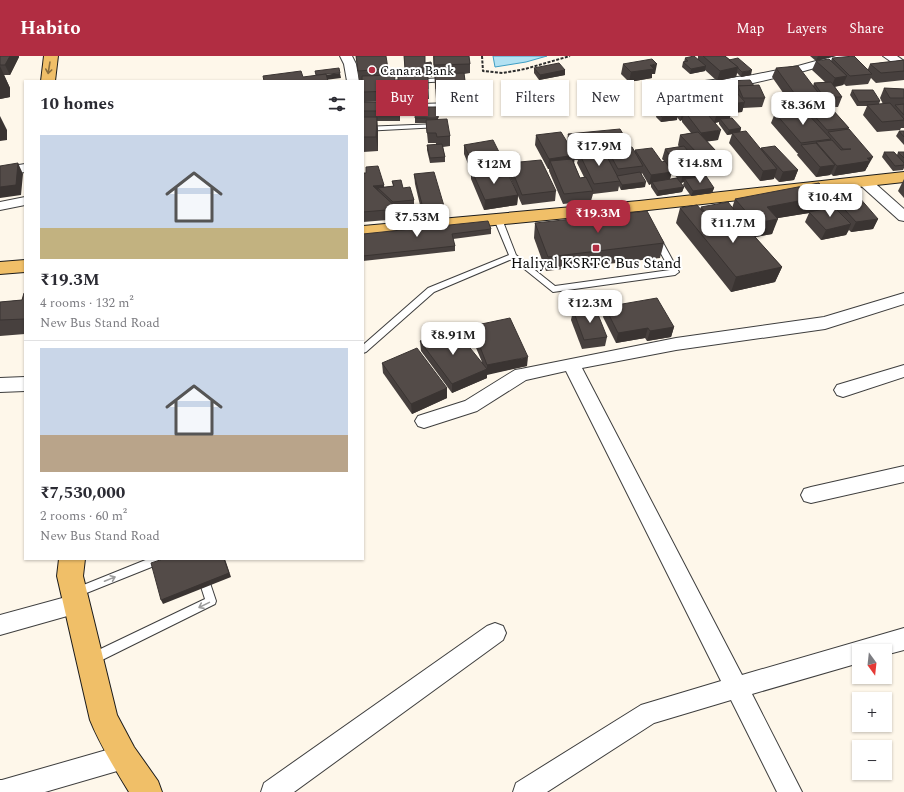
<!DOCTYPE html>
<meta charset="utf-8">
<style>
body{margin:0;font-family:Spectral,serif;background:#f2f2f3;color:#2b2b33;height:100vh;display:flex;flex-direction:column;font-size:15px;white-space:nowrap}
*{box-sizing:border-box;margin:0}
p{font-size:13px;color:#7c7c81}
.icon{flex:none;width:22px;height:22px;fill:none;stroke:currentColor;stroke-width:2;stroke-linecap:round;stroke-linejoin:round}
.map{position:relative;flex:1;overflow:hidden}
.panel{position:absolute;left:24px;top:24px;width:340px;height:480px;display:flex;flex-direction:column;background:#fff;border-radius:0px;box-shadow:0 1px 3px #0004}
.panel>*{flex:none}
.banner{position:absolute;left:376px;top:24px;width:380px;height:36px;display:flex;gap:8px}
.needle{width:26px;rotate:165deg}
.controls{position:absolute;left:852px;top:588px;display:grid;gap:8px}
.controls a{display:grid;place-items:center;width:40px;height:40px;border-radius:0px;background:#fff;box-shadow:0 1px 3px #0004;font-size:20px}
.price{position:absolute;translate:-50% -34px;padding:0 9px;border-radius:8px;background:#fff;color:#222;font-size:13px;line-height:26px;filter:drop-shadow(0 1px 2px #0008)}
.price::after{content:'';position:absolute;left:50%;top:24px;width:12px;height:9px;margin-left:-6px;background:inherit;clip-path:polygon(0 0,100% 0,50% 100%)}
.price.current{background:#b12d42;color:#fff}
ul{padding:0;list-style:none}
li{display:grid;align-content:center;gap:8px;height:212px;padding:0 16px}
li+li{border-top:1px solid #e1e1e2}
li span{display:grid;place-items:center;height:124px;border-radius:0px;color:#555}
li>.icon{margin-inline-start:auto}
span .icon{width:72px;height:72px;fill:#fffc;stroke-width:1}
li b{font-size:17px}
h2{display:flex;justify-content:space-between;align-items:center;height:48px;padding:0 16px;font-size:17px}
.pill{padding:0 14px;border-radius:0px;background:#fff;box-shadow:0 1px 3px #0004;font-size:14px;line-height:36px}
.pill.current{background:#b12d42;color:#fff}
header{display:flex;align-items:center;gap:24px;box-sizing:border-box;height:56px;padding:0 20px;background:#b12d42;color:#fff}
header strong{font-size:19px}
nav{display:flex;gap:22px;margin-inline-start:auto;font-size:14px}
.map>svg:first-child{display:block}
</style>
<header>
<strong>Habito</strong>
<nav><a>Map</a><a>Layers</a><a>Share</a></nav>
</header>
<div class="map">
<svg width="904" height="736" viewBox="0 0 904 736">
<rect width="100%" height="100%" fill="#fef7ea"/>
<path fill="#b2e1f2" stroke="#3e9ec4" d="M493 0H547L526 6 495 11Z"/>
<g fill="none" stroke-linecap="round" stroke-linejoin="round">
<defs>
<g id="service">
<path d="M446 22 448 23V25L363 30V26Z"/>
<path d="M453 47 455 48V50L388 53 385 51 388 49Z"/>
<path d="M438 68 441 70 440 71 363 75V71Z"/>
<path d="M495 161H498L502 163 516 199 555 230 670 214 653 183 657 181 661 183 679 216 675 219 553 236 512 203 434 236 366 296 363 297V289L428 232 509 199 494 163Z"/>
<path d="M148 503H165L164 506 79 540 75 542 71 540 70 537 71 534Z"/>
<path d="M192 503H202L216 545 215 548 96 607 92 608 88 607 86 603 88 599 205 543Z"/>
</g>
<g id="minor">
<path d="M340 0H352L356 8 359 25H347L344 8Z"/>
<path d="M834 0H852L850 2 804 15 753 27 697 34 693 33 691 30 693 27 697 26 753 19 798 10Z"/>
<path d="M883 0H897L904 5V13L900 12Z"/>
<path d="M25 108V116L0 120V112Z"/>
<path d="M864 121 869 122 904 153V165L899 164 859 128 857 125 859 122Z"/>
<path d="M25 141V149L0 154V146Z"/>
<path d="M904 237V248L825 273 676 294 582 312 742 619 904 572V594L885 599V595H859V607L752 638 802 736H777L731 644 654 667 547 736H513L516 727 641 649 721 625 566 315 526 324 477 355 424 372 418 370 415 365 418 360 465 345 515 314 521 313 676 282 824 261Z"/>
<path d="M904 309V321L843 341 837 339 834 334 837 329Z"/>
<path d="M25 321V335L0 336V322Z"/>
<path d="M904 410V426L811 447 804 445 801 439 804 433 811 431Z"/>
<path d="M77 538 85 541 88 548 85 555 0 579V559Z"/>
<path d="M495 567 503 570 506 577 503 584 294 736H261L264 727 487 570Z"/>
<path d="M124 689 133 692 136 701 133 710 124 713 45 736H0V724H2Z"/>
</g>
<g id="primary">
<path d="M44 0H58L55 25H41Z"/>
<path d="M904 116V126L639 155 363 182V170L639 145Z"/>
<path d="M25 204V216L0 218V206Z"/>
<path d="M59 503H85L83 520 117 659 134 691 158 725 162 736H129C115 713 100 689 90 664L57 520Z"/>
</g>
</defs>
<use href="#service" stroke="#3e3e3e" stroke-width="2"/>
<use href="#minor" stroke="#3e3e3e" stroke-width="2"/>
<use href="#primary" stroke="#1c1c1c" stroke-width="2"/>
<path stroke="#2d2d2d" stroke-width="2" stroke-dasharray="3 1.5" stroke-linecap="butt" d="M482 0 483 15 503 17 525 13 570 0"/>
<use href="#service" fill="#fff" fill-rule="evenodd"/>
<use href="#minor" fill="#fff" fill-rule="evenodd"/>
<use href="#primary" fill="#f0bf68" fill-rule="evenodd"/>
</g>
<g fill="#47403e" fill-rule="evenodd">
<path d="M0 0H19V1L10 19H4L10 32V41L0 43Z"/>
<path d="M356 0 388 13V20L395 29V45L363 46V25H359Z"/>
<path d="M404 0 425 7 431 6 432 21H428L429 43H399L398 33 405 18Z"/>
<path d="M433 0H469L470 8V17L464 18 466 32V42L436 43Z"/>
<path d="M698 0H725L751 19 741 21 737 17 736 21 717 25 705 14V15L690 18 682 11 683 6H684L685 2 698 3Z"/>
<path d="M810 0H836L816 5H831L832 2 868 13 870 8 904 4V24L876 27 871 22 868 28 846 30 844 28 843 29 835 31 842 41 838 51H830L849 72 848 73 868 111H867L865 115 833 120 831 118 830 119 816 121 797 99 798 97H797L771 67 775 57 800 54 801 50 793 51 772 21 776 12 813 30 814 27 825 26 812 14 816 5Z"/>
<path d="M623 8 655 18H652V22L629 26 621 18Z"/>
<path d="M534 12 565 14V19L539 24 534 17Z"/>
<path d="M728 25 754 30 765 42 762 51 743 52 742 56 731 57 730 62 741 72 740 76 760 93 761 92 798 114 794 124 779 126 774 121V123L760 125 729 87 732 78 727 79 719 68V66L715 67 718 84 707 85 717 96 714 106 699 109 700 121 714 132 712 137 691 140 683 129 684 126 681 127 684 131 682 136 657 140 651 131V128L649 129 642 117 641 119 645 131 621 134 619 130 618 135 593 138 591 145 563 148 549 115V113H548L535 89 536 79 567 86 568 78 629 88V91L635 96V94L662 106 664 105 662 103 665 93 679 91 678 89 680 79 691 77 682 66V64L680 65 677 61V64L661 66 656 61 657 56 663 55 662 54 663 49H664L656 36 657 31 672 33 673 30 698 41 702 44 703 40 714 39 712 35 713 30 727 29ZM574 104H578L577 107 584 121 580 122 574 107ZM670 113 677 122 670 123 672 116Z"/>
<path d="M884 32 904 33V72H901L900 74 877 76 863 59 867 50H857L850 39 852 34 880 45 879 48H883L880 42Z"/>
<path d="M400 46V65H377L378 75V95L363 96V50Z"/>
<path d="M439 51 438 64 450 80V90L443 91 445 101V106L430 107 427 94V89H436V87H428L426 67H415V62Z"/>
<path d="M899 75H904V89L896 80Z"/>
<path d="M464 89 502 114 487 116 490 122 515 133 508 117 509 107 556 135 555 145 522 149 518 140 517 149 484 154 471 123V115L464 98Z"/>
<path d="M884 96 897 99 898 96H904V112L903 114 893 115 882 101Z"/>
<path d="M363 117 384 129V131L393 130 392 125 403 132 414 144V154L398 156 399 163 363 166Z"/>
<path d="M414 118 444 150V160L423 162 415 128Z"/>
<path d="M904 123V142L898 135Z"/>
<path d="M830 139 824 153 832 151 836 144 878 163 873 173 851 176 849 174 846 179 821 184 805 166 809 157 777 162 772 178 755 181 782 211 775 226 731 236 676 167 680 152 700 153 701 151 732 152 735 143Z"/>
<path d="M535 167 664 187 660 202 546 215 534 182Z"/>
<path d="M491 173V178L453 183 455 190V195L363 205V178Z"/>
<path d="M25 237V278L0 280V246L22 244Z"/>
<path d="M363 239 364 250H363Z"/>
<path d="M605 251 674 271 671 281 647 285 645 282 616 287 603 261Z"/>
<path d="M573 254 607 281 605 290 582 293 571 264Z"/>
<path d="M472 270 527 310 487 318V322L452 337 421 295 420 285 482 306 471 280Z"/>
<path d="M382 307 447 332V342L412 358 383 317Z"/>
</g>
<g fill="#3a3432">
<path d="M10 0H19V1L10 19 5 9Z"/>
<path d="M818 0H836L816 5Z"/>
<path d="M657 8 655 18H652V22L629 26 631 16 650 9Z"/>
<path d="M0 10 10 32V41L0 43Z"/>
<path d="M706 10 705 15 690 18 691 13Z"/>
<path d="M738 11 736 21 717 25 720 15Z"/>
<path d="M565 14V19L539 24 540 19Z"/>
<path d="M752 14 751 19 741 21 742 16Z"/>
<path d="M340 17 341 22 317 25 316 20Z"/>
<path d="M395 19V45L394 35Z"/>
<path d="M847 20 843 29 831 31 835 22Z"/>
<path d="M400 46V65L399 55Z"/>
<path d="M745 46 742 56 731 57 729 65 720 63 719 66 714 67 717 57 726 49Z"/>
<path d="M709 51 706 61 685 56 682 64 680 65 683 55Z"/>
<path d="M678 59 677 64 661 66 662 61Z"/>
<path d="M0 60 7 74V84L0 85Z"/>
<path d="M377 61 378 75V95L376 81Z"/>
<path d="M741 72 740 77 727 79 729 74Z"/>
<path d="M721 74 718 84 698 87 701 77Z"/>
<path d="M717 96 714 106 696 109 699 99Z"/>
<path d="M575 99 574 109 550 105 549 113H548L549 103Z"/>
<path d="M873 101 865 115 833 120 837 110 867 102Z"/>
<path d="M503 104 502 114 474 118 473 116V108Z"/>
<path d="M18 107 23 118 21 139 0 142V131Z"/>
<path d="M835 109 830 119 816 121 820 111Z"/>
<path d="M777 113 774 123 760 125 763 115Z"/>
<path d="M703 114 700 124 685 123 684 126 681 127 683 117Z"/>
<path d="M798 114 794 124 779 126 783 116Z"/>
<path d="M672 116 669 126H652L651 128 649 129 651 119Z"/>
<path d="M646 126 645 131 621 134 622 129Z"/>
<path d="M384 129 385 138 378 132 379 140 373 130Z"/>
<path d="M684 131 682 136 657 140 658 135Z"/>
<path d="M714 132 712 137 691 140 693 135Z"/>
<path d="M518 139 517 149 484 154 485 144Z"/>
<path d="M830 139 823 154 809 156V157L761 165 767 151Z"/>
<path d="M778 163 772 178 750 182 756 167Z"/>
<path d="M878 163 873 173 851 176 856 166Z"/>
<path d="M851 168 846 179 821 184 826 174Z"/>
<path d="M782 211 775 226 731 236 736 221Z"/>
<path d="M674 271 671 281 647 285 650 275Z"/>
<path d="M648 272 645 282 616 287 618 277Z"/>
<path d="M528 301 527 310 487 319V309Z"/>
<path d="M487 313V322L452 337V328Z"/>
<path d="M447 332V342L412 358 411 348Z"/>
<path d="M224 503H225L231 521 163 548 161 544Z"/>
</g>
<g fill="#534b48" stroke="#3a3432">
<path d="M0 0H10L5 9H0Z"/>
<path d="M356 0H386L388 13 358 15Z"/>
<path d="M404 0H425V7L431 6 432 11 405 12Z"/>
<path d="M434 0H469L470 8 434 9Z"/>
<path d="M694 0 706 10 691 13 683 6 688 5 685 2Z"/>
<path d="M703 0H725L738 11 720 15Z"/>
<path d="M854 0 872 18 850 20 832 2Z"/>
<path d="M738 2 752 14 742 16 738 12V11L729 4Z"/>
<path d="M652 3 657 8 650 9 654 13 631 16 623 8Z"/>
<path d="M829 3 847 20 835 22 816 5Z"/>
<path d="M904 4V15L881 17 870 8Z"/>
<path d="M559 7 565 14 540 19 534 12Z"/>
<path d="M798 10 820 39 797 41 776 12Z"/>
<path d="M339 12 340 17 316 19 315 15Z"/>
<path d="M301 15 303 21 326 18 328 25H264L263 20Z"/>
<path d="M428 17V33H398V18Z"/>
<path d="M464 17 466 32 436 33 435 18Z"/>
<path d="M395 19 394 35 363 36V25H362V20Z"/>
<path d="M750 24 754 30H738L737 32H732L728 25Z"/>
<path d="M831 26 842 41H824L814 27Z"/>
<path d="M688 28 698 41 683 43 673 30Z"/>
<path d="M670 29 678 42H672L671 45H666L657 31Z"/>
<path d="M728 29 732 37 718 38 713 30Z"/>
<path d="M759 29 765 42H743L738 30Z"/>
<path d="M884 32 904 33V42H890Z"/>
<path d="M852 34H873L880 45 859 46Z"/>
<path d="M736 36 745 46 726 49 732 55 717 57 703 40Z"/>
<path d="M680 41 682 43 700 41 709 51 683 55 672 42Z"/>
<path d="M824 44 849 72 827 74 802 46Z"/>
<path d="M363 46H400L399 55H363Z"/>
<path d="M890 47 904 63V64L882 66 867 49Z"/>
<path d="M904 48V59L895 49Z"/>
<path d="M663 49H669L678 59 662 61 657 56 668 55Z"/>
<path d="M416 51H439L438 62H415Z"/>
<path d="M703 53 721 74 701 77 685 56Z"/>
<path d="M804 54 831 83 801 87 775 57Z"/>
<path d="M363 61H377L376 81H363Z"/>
<path d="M732 62 741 72 729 74 720 63Z"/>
<path d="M447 63 450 80 437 81 436 77H427L426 64Z"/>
<path d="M620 73 629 88 576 94 568 78Z"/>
<path d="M849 73 873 101 867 102 870 105 837 110 816 86 832 84 841 94 851 93H843L828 76Z"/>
<path d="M746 75 777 113 763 115 732 77Z"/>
<path d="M899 75H904V81Z"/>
<path d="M561 76 575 99 549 103 536 79Z"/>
<path d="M698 76 717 96 699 99 680 79Z"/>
<path d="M493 84 503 104 473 108 464 89Z"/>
<path d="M816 87 835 109 820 111 801 89Z"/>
<path d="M442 88 445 101 430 102 427 89Z"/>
<path d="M684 90 703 114 683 117 665 93Z"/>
<path d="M775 90 798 114 783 116 761 92Z"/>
<path d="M632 91 643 110 618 113 607 93Z"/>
<path d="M652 92 662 106 665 105 672 116 651 119 635 94Z"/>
<path d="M604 95 620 125 594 128 579 97Z"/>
<path d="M884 96H894L904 107V109L895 110Z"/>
<path d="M898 96H904V102Z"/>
<path d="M572 103 580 122 586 121 593 135 564 138 550 105Z"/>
<path d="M541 104 556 135 522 139 509 107Z"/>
<path d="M18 107 16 129 0 131V110Z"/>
<path d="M378 110 384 129 373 130 398 153 363 156V117H366V111Z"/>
<path d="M485 111 490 122 509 120 518 139 485 144 471 113Z"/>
<path d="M434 116 444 150 423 152 414 118Z"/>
<path d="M640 116 646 126 622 129 617 120Z"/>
<path d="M706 120 714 132 693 135 685 123Z"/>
<path d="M677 122 684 131 658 135 652 126Z"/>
<path d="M401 124 403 132 410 131 414 144 393 146 378 132 394 130 392 125Z"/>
<path d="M819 127 830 139 767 151 778 163 756 167 735 143Z"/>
<path d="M858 140 878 163 856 166 836 144Z"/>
<path d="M728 146 742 164H741L739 163 714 168 701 151Z"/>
<path d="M697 149 713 168 739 163 782 211 736 221 680 152Z"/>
<path d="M834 151 851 168 826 174 809 156Z"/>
<path d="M647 155 664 187 548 201 535 167Z"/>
<path d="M488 165 491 173 452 178 455 190 363 200V178Z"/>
<path d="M24 237H25V263L0 264V246L22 244Z"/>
<path d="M657 242 674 271 650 275 648 272 618 277 605 251Z"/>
<path d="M595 251 607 281 584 284 573 254Z"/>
<path d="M510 262 528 301 487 309 472 270Z"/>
<path d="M454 272 487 313 452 328 420 285Z"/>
<path d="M417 292 447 332 411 348 382 307Z"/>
<path d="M163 503H224L229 517 161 544 151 507Z"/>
</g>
<defs><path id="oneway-shaft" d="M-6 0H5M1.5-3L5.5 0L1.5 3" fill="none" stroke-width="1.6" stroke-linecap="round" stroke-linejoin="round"/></defs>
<use stroke="#896e3e" href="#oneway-shaft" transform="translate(49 12) rotate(99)"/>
<g stroke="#9d9d9d">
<use href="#oneway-shaft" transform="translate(110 523) rotate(-22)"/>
<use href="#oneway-shaft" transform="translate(204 549) rotate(154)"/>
</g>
<g fill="#b12d42" stroke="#fff" stroke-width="1.5">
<circle cx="372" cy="14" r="4"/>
<rect x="592" y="188" width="8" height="8" rx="2"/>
</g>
<g text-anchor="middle" stroke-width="4" stroke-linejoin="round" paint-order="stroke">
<g font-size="13" fill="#0b0b0b" stroke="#fff" text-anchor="start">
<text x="380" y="19">Canara Bank</text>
</g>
<g font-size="15" fill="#0b0b0b" stroke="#fff">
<text x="596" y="212">Haliyal KSRTC Bus Stand</text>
</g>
</g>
</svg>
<div class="controls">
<a><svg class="needle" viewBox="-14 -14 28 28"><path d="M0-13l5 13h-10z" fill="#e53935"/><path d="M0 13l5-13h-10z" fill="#7c7c81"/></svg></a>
<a>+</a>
<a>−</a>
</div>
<b class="price" style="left:803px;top:70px">₹8.36M</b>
<b class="price" style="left:599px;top:111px">₹17.9M</b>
<b class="price" style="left:700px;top:128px">₹14.8M</b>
<b class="price" style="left:494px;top:129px">₹12M</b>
<b class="price" style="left:830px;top:162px">₹10.4M</b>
<b class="price current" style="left:598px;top:178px">₹19.3M</b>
<b class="price" style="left:417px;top:182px">₹7.53M</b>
<b class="price" style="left:733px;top:188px">₹11.7M</b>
<b class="price" style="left:590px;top:268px">₹12.3M</b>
<b class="price" style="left:453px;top:300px">₹8.91M</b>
<div class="banner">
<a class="pill current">Buy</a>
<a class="pill">Rent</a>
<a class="pill">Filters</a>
<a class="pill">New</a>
<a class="pill">Apartment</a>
</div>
<section class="panel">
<h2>10 homes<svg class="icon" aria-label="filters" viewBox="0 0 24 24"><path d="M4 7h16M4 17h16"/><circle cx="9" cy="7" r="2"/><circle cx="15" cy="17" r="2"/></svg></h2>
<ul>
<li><span style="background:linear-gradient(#c9d6e8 75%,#c2b280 0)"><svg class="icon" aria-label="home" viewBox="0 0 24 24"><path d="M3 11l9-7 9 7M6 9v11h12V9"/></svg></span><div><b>₹19.3M</b><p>4 rooms · 132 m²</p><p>New Bus Stand Road</p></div></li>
<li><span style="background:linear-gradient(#c9d6e8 70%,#b9a48a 0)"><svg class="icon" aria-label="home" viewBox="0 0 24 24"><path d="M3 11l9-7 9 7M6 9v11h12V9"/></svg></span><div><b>₹7,530,000</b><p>2 rooms · 60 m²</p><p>New Bus Stand Road</p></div></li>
</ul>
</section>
</div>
